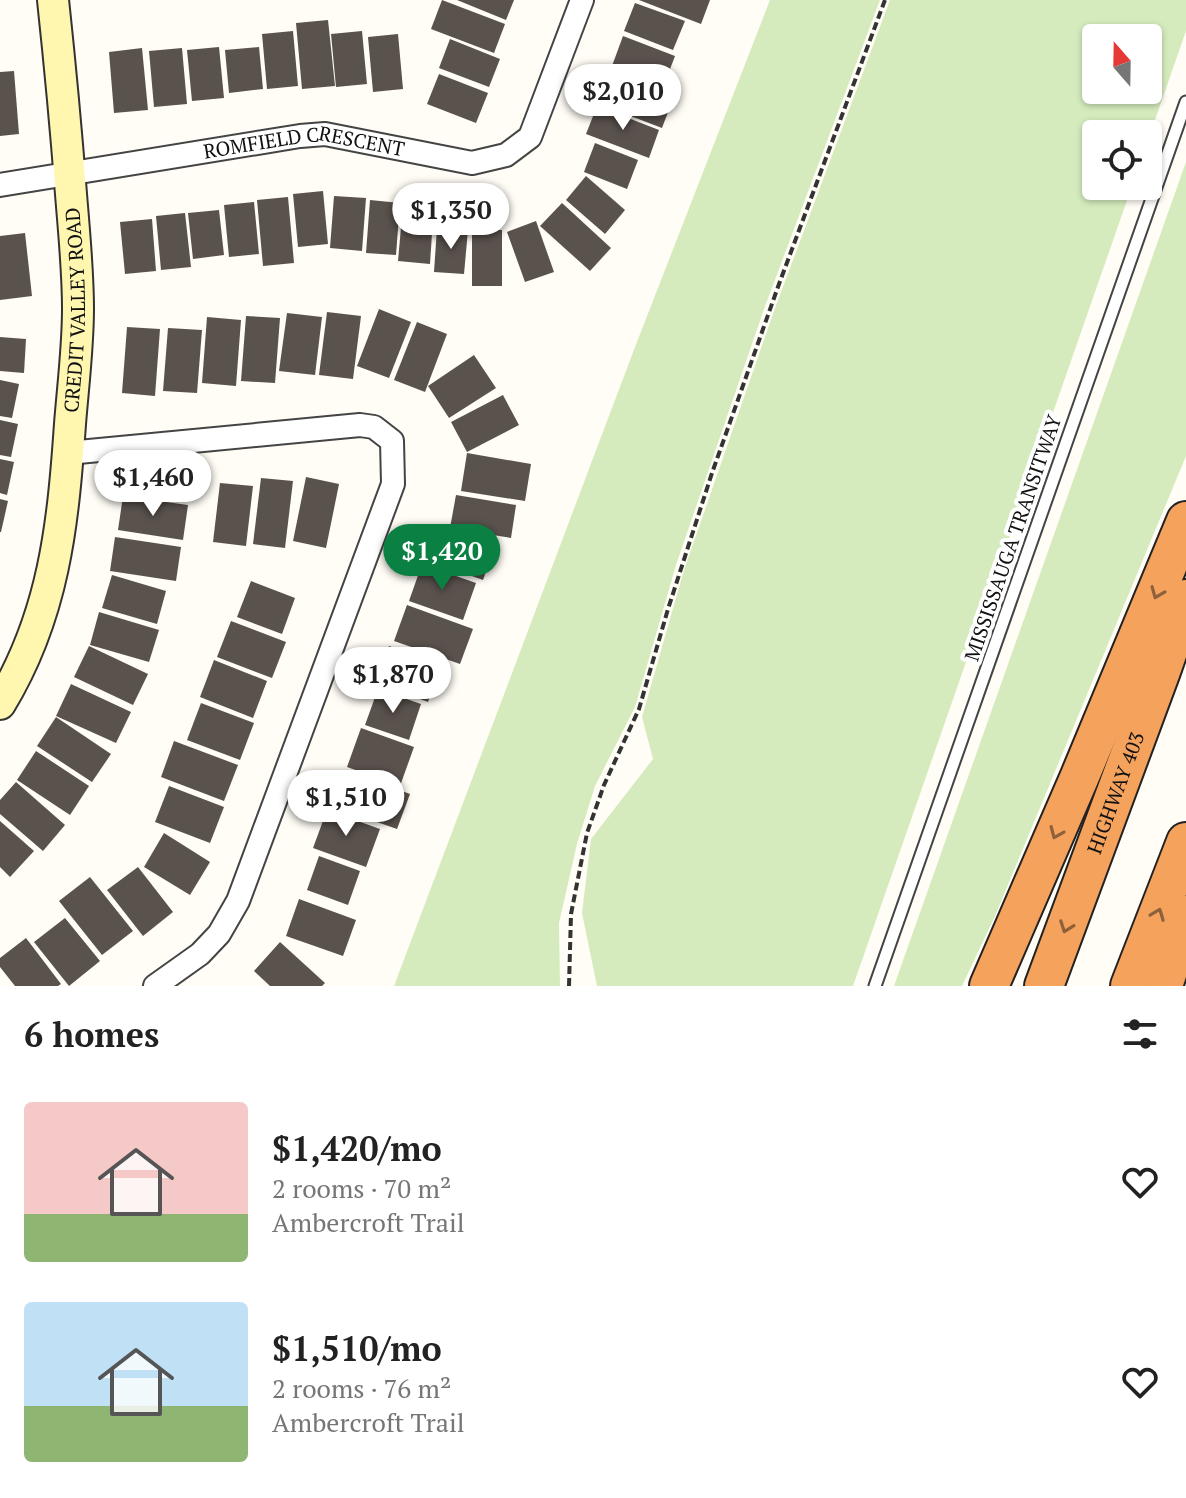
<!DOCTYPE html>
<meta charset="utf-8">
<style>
body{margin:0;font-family:"PT Serif",serif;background:#f6f6f6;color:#222;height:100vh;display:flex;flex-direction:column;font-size:30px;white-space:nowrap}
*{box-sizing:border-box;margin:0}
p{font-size:26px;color:#767676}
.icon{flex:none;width:44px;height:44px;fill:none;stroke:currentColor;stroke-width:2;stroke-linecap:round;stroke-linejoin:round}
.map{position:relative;height:986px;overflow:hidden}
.side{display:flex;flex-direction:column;background:#fff;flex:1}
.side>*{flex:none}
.needle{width:52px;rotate:340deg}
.buttons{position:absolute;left:1082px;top:24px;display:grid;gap:16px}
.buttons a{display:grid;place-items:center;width:80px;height:80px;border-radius:8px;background:#fff;box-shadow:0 2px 6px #0004;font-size:40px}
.price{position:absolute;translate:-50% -68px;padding:0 18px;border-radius:28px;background:#fff;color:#222;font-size:26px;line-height:52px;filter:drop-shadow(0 2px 4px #0008)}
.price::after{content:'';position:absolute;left:50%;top:48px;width:24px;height:18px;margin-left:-12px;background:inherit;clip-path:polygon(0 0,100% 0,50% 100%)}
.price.active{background:#0b8043;color:#fff}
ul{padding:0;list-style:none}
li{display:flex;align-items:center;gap:24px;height:200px;padding:0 24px}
li span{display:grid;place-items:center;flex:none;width:224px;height:160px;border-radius:8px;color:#555}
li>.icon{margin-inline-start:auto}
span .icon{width:96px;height:96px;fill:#fffc;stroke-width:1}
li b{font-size:34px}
h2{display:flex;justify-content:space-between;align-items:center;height:96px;padding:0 24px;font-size:34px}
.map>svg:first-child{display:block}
</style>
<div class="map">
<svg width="1186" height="986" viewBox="0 0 1186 986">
<rect width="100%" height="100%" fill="#fffdf5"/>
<g fill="#d5ebbd" fill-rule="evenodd">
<path d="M770 0H880L764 309 676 565 635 707 595 786 577 844 559 923 560 986H394L635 347Z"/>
<path d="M890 0H1186V31L1148 140V134H1096V186H1132L853 986H597L582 913 591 839 653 759 642 717 684 570 774 311ZM1148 38V90H1096V38Z"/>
<path d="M1186 162V456L995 916 962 986H894Z"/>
</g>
<g fill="#5a524d">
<path d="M442 0 505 24 494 53 431 29Z"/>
<path d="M457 0H514L506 20Z"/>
<path d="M639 0H710L701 24Z"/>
<path d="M635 3 685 21 673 50 624 31Z"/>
<path d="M328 20 335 86 302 89 296 23Z"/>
<path d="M293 31 298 86 267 89 262 34Z"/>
<path d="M362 31 367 84 336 87 331 34Z"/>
<path d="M398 34 403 89 373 92 368 37Z"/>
<path d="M623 36 675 56 664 85 612 66Z"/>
<path d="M450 39 500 59 489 87 439 68Z"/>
<path d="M219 47 224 98 192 101 187 50Z"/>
<path d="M259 47 263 89 229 93 225 50Z"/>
<path d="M142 48 148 110 114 113 109 52Z"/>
<path d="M182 48 187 104 154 107 149 51Z"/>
<path d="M14 71 19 134 0 136V72Z"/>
<path d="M439 74 488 93 476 123 427 104Z"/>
<path d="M610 75 673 99 662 128 599 104Z"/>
<path d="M597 106 659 130 649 158 586 134Z"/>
<path d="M595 143 638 160 627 189 584 172Z"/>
<path d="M586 176 625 210 605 234 566 200Z"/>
<path d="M323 191 328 244 298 247 293 194Z"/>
<path d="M334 196 366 198 362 251 330 248Z"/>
<path d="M288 197 294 263 263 266 257 200Z"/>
<path d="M370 200 400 203 396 255 366 253Z"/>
<path d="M254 202 259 254 229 257 224 205Z"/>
<path d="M562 203 611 248 590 271 540 226Z"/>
<path d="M219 210 224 255 193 259 188 213Z"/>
<path d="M185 213 191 267 161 270 156 216Z"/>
<path d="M402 216 433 218 430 264 398 261Z"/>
<path d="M152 219 156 271 125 274 120 222Z"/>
<path d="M536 221 554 272 525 282 507 232Z"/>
<path d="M437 228 468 230 464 274 434 272Z"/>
<rect x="472" y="230" width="30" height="56"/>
<path d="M25 233 32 296 0 300V236Z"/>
<path d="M379 309 411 322 389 378 357 366Z"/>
<path d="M327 312 361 316 353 379 319 375Z"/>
<path d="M287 313 322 317 315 375 279 371Z"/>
<path d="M246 316 280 318 275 383 241 381Z"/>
<path d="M207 317 241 320 236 386 202 383Z"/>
<path d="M417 322 447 334 425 392 394 380Z"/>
<path d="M127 327 160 329 155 396 122 393Z"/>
<path d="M168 328 202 330 197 393 163 391Z"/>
<path d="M0 337 26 339 24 373 0 371Z"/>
<path d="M474 355 496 388 449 418 428 386Z"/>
<path d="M0 380 19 384 12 418 0 416Z"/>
<path d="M503 395 519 425 467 452 451 422Z"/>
<path d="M0 420 18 424 11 457 0 455Z"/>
<path d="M467 453 531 464 525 501 461 491Z"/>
<path d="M0 459 14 462 7 495 0 493Z"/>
<path d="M306 477 339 484 326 548 293 541Z"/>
<path d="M261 478 293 481 285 548 253 544Z"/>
<path d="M220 483 253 486 246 546 213 542Z"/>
<path d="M456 495 516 505 511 538 450 528Z"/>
<path d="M123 496 188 505 183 540 118 530Z"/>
<path d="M0 499 8 501 1 532H0Z"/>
<path d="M433 527 494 549 483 580 422 558Z"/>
<path d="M115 537 181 547 176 581 110 571Z"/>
<path d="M422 564 476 583 463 620 409 601Z"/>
<path d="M112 575 166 591 157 624 102 608Z"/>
<path d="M251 581 295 598 282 634 237 617Z"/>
<path d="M407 605 473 629 460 664 394 641Z"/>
<path d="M99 612 159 630 149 662 90 645Z"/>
<path d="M231 621 286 642 272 678 217 657Z"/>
<path d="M89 646 148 674 133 705 74 677Z"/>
<path d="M389 646 441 664 428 702 375 682Z"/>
<path d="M214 660 267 681 253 718 200 697Z"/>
<path d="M71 684 131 712 116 743 56 716Z"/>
<path d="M378 689 421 704 409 740 365 725Z"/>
<path d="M201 703 254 723 240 760 187 740Z"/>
<path d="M56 717 111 754 92 782 37 746Z"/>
<path d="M361 728 414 747 400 786 347 767Z"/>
<path d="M174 741 238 765 224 801 161 777Z"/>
<path d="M36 751 89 786 70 815 17 780Z"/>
<path d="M344 770 410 794 397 829 331 806Z"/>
<path d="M16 782 65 825 43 851 0 814V800Z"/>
<path d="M169 786 224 807 210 843 155 822Z"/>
<path d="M327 810 380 829 366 867 313 848Z"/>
<path d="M0 821 34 851 10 877 0 867Z"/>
<path d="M164 833 210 862 190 895 144 867Z"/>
<path d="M319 856 360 871 348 905 307 890Z"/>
<path d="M138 867 173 912 143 936 107 890Z"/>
<path d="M90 877 133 931 102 955 59 901Z"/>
<path d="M299 899 356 920 343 956 286 936Z"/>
<path d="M65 918 100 961 69 986 34 942Z"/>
<path d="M26 938 61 984 58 986H15L0 967V958Z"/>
<path d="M280 942 325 983 322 986H270L254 971Z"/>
</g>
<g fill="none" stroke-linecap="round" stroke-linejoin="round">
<defs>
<path id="lane" d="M875 986 1186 102"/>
<g id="street">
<path id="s1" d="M0 185 300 136 325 134 472 163 506 155 530 137 582 0"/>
<path d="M68 453 360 425 374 427 392 441 393 484 238 901 219 934 200 954 155 986"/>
</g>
<g id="secondary">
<path id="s2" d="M0 704C54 615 63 525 70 424 73 386 78 347 78 309 78 270 74 232 71 194 66 129 60 65 53 0"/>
</g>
<g id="highway">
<path d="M989 986 1080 776 1186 521"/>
<path id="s3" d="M1044 986 1161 671 1186 599"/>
<path d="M1130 986 1186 842"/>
<path d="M1163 986 1186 915"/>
</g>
</defs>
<use href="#lane" stroke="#444" stroke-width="15"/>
<use href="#street" stroke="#444" stroke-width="26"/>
<use href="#secondary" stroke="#333" stroke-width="34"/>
<use href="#highway" stroke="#222" stroke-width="42"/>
<path stroke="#333" stroke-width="4" stroke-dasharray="8 4" stroke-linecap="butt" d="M569 986 571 914 587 833 604 785 639 709 668 609 712 473 779 284 885 0"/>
<use href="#lane" stroke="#fff" stroke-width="11"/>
<use href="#street" stroke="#fff" stroke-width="22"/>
<use href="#secondary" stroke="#fff6b0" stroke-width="30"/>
<use href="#highway" stroke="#f5a25d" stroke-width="38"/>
</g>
<defs><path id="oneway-chevron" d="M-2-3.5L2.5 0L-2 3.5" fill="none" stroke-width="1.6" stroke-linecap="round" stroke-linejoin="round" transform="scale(2)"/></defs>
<g stroke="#8e613b">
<use href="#oneway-chevron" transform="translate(1157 593) rotate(112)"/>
<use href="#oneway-chevron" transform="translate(1056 833) rotate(113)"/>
<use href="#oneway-chevron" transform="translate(1158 914) rotate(-69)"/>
<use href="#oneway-chevron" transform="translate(1066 927) rotate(110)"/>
</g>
<g text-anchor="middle" stroke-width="8" stroke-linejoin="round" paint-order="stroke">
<g font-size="20" fill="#111" stroke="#fff">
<text dy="7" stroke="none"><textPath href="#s1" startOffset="308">ROMFIELD CRESCENT</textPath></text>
<text dy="7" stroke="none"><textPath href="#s2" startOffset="406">CREDIT VALLEY ROAD</textPath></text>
<text transform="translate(1013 538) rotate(-71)" y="7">MISSISSAUGA TRANSITWAY</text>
<text dy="7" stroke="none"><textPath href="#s3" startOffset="206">HIGHWAY 403</textPath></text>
</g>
</g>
</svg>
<div class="buttons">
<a><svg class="needle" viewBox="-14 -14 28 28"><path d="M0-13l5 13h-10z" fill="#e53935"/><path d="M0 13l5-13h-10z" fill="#767676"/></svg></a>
<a><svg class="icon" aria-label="locate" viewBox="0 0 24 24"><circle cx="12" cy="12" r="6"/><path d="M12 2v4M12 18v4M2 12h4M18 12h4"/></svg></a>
</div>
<b class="price" style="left:623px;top:132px">$2,010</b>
<b class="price" style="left:451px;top:251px">$1,350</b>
<b class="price" style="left:153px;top:518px">$1,460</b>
<b class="price active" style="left:442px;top:592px">$1,420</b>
<b class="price" style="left:393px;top:715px">$1,870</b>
<b class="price" style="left:346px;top:838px">$1,510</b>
</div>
<section class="side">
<h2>6 homes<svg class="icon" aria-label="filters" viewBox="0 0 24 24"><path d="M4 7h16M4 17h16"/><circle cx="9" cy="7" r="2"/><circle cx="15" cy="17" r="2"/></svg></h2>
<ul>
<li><span style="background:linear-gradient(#f6c9c9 70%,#8fb573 0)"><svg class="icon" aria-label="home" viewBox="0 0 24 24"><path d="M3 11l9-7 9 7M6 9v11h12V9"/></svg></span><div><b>$1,420/mo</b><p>2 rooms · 70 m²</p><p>Ambercroft Trail</p></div><svg class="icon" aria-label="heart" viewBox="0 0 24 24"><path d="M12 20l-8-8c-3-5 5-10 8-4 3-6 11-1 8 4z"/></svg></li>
<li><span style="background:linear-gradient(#bfe0f5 65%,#8fb573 0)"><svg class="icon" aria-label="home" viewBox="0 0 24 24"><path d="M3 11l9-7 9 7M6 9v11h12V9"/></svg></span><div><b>$1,510/mo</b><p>2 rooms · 76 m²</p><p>Ambercroft Trail</p></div><svg class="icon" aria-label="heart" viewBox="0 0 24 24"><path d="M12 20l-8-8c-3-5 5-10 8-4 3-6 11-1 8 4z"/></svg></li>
</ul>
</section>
